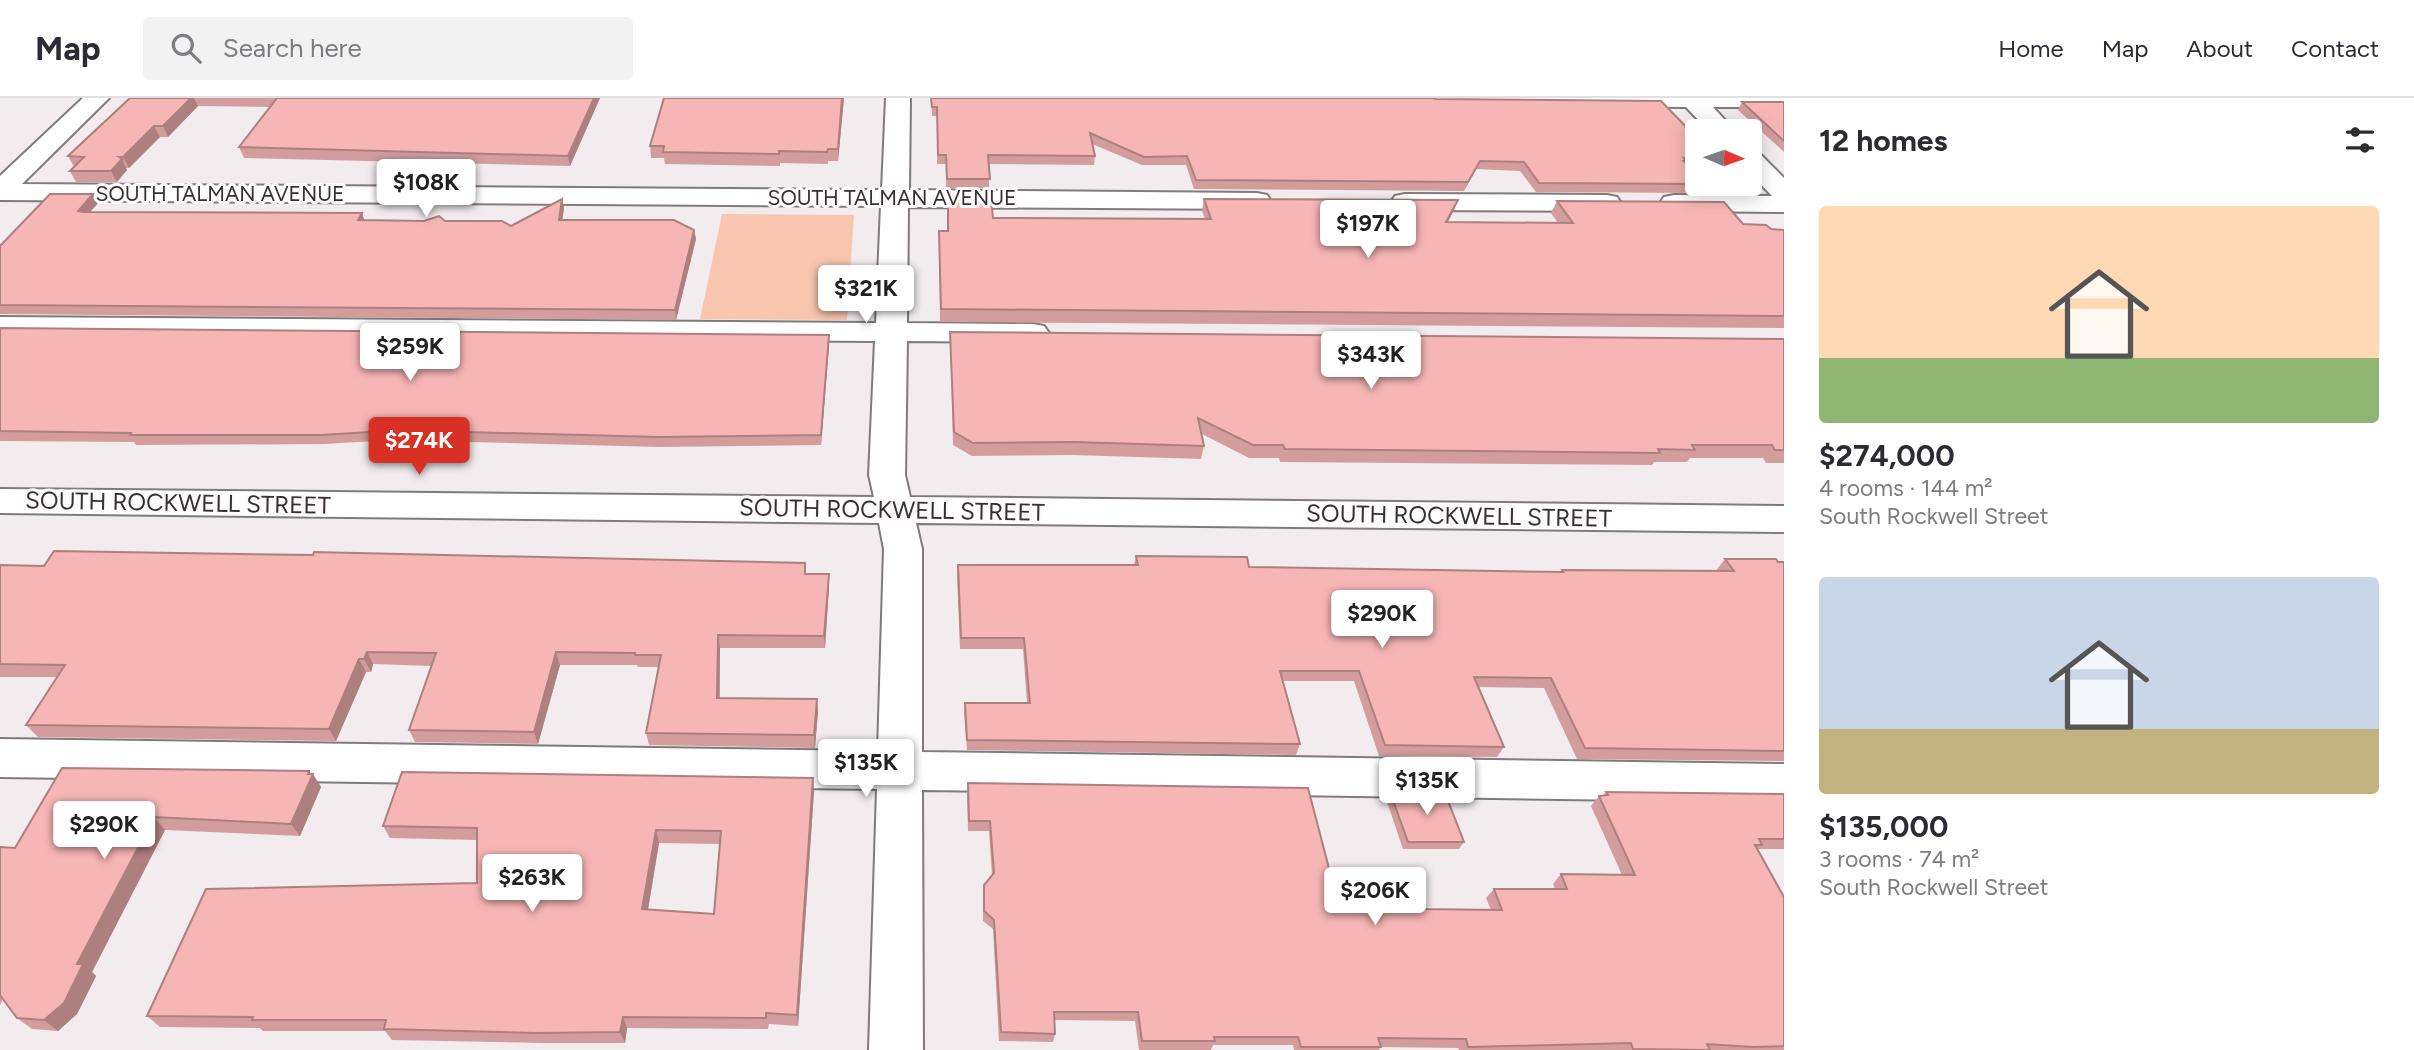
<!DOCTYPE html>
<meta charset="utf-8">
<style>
body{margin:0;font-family:Figtree,sans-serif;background:#f2f2f3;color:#2b2b33;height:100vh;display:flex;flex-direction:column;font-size:26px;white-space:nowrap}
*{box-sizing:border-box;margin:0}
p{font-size:23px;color:#7c7c81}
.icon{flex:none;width:38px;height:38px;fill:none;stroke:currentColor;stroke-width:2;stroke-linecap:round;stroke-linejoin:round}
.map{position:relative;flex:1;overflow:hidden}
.side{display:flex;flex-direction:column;background:#fff;width:630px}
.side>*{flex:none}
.needle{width:46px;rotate:92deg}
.controls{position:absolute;left:1685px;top:21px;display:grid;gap:14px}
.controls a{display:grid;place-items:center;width:77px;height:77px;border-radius:7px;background:#fff;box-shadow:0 4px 18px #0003;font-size:35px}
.price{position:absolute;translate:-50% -60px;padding:0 16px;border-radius:7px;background:#fff;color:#222;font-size:23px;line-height:46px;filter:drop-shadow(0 2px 4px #0008)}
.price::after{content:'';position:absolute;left:50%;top:42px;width:21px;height:16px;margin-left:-10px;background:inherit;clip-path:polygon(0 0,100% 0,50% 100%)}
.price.active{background:#d93025;color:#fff}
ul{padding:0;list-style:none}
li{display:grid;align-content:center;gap:14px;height:371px;padding:0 35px}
li span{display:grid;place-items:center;height:217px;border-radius:7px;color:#555}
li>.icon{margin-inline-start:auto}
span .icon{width:126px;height:126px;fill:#fffc;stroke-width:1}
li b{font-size:30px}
h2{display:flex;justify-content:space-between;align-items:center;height:84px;padding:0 35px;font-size:30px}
header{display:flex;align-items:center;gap:42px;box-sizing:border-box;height:98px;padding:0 35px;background:#fff;border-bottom:2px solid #e1e1e2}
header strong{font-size:33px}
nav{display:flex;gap:38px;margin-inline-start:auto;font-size:24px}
.search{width:490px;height:63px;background:#f2f2f3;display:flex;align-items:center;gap:18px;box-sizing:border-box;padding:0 24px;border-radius:7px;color:#7c7c81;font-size:26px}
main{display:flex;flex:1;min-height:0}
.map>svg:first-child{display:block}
</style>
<header>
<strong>Map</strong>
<div class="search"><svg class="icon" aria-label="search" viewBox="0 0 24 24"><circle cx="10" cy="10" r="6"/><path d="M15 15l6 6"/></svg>Search here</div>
<nav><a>Home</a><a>Map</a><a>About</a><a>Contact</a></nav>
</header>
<main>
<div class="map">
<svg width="1784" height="952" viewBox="0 0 1784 952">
<rect width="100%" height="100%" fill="#f2ecef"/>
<path fill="#f8c6af" d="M722 116 854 117 847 222 700 221Z"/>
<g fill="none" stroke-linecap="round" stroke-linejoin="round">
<defs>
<g id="minor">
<path d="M83 0H109L22 86 882 92 886 0H910L909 92 1257 95 1267 97 1271 103 1267 109 1257 111 908 109 907 225 1033 226 1044 228 1049 235 1044 242 1033 244 907 243 905 377 910 399 1784 408V434L916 425 922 451V654L1784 666V704L922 692 923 952H869L877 691 0 679V641L878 653 884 451 879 425 0 415V391L874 399 869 377 875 243 0 237V219L876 225 881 108 0 102V78Z"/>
<path d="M1421 0H1784V9H1713L1735 33H1709L1686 9 1433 7 1425 5Z"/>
<path d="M1750 52 1759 55 1784 80V114L1674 113 1664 111 1660 105 1664 99 1674 97 1772 98 1750 75Z"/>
<path d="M1405 96 1607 97 1617 99 1621 105 1617 111 1607 113 1405 112 1395 110 1391 104 1395 98Z"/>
</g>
</defs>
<use href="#minor" stroke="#7f7a7c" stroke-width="4"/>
<use href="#minor" fill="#fff" fill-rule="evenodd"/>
</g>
<g fill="#d49d9d" fill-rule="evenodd">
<path d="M130 0H600L570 68 244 60 239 49 271 9 198 8 168 39H160L129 70H126L127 72 117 84H76L70 73 74 69 68 58Z"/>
<path d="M664 0H844L838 63H828V66L780 65V68L665 66 664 60H651L650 48Z"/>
<path d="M931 0 1698 41V69H1689L1704 86 1699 95 1536 94 1520 73 1476 71 1464 93 1194 91 1186 67H1142L1092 46 1095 58 1094 67 989 66V90H946V66H937V18H932Z"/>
<path d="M1742 4H1784V54L1738 12Z"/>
<path d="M948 99 993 120 1205 121 1202 113 1204 101 1453 114 1448 124 1558 125 1551 115 1557 103 1743 126 1771 131 1784 132V230L940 224 939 133H948Z"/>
<path d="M562 101 564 110 562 122 694 132 696 141 676 222 0 216V148L98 105 90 114 362 115 364 122 445 123 511 128Z"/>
<path d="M0 230 829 237V246L821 347 660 349 470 344 447 346 446 343 395 345 391 342 325 346 136 347 134 344 0 343Z"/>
<path d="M950 234 1784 241V365H1766L1763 360H1690L1687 364H1654L1652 367 1280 364 1279 360H1249L1202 336 1204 348 1201 361 1073 357 972 358 953 347Z"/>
<path d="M1136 458 1249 469 1560 474 1562 472 1718 473 1717 471 1725 461 1784 464V663L1577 661 1544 590 1479 589 1504 649 1497 659 1379 658 1354 583H1283L1300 646 1296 657 967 652 964 615 965 605H1027L1023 551H960L957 478 958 467H1134Z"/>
<path d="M0 467 806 476 829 488 825 550H720V600L817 601 818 613 815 650 649 647 646 635 658 569H638L637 567H560L538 646 415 644 409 632 432 568 373 566 371 574H366L336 643 38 639 26 627 57 579H0Z"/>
<path d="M311 676 321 689 300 738 165 732 92 874 96 878 77 916 58 933 32 931 17 920 3 901 0 907V749L15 750Z"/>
<path d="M968 685 1331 778 1416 811 1491 812 1486 800 1494 791H1555L1553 786 1561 776 1622 777 1591 708 1599 698 1603 697 1606 694 1784 696V751H1758L1784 799V952H1459L1458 950 1381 949 1379 952H1294L1293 947H1213L1211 952H1139L1135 923 1055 922V936L1053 944 999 943 993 831 983 823V797L984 787 992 778 989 733H968L967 695Z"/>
<path d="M814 693 798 928 769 926 768 931 627 930 625 945H542L392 942 385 933H263L260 930 160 929 147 918 477 785V742L390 740 383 728ZM659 745 720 746 714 816 648 812Z"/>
<path d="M1390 694 1464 744 1459 751H1403L1386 701Z"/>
</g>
<g fill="#ad7f7f">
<path d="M191 0H194L198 8 168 39 163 28Z"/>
<path d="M594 0H600L570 68 568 58Z"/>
<path d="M842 0H844L838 63V51Z"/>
<path d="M154 28 160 39 129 70 123 59Z"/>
<path d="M122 61 127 72 117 84 111 73Z"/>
<path d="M1480 63 1476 71 1464 93 1468 84Z"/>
<path d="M93 96 98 105 83 122 78 113Z"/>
<path d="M562 101 564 110 561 131 559 122Z"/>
<path d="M1458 102 1453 114 1441 136 1446 124Z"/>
<path d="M362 115 365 124 358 122Z"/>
<path d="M694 132 696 141 676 222 675 212Z"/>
<path d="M829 237V246L821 347V337Z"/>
<path d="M829 476V488L825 550 824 538Z"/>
<path d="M718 537 720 550 719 612 717 600Z"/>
<path d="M367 554 373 566 371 574 364 561Z"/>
<path d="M556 554 560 567 538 646 534 634Z"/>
<path d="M359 561 366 574 336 643 329 631Z"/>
<path d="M817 601 818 613 815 650 814 637Z"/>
<path d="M309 673 312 678 313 676 321 689 300 738 291 726Z"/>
<path d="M813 680 814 693 798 928 797 917Z"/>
<path d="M154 719 165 732 92 874 96 878 77 916 58 933 44 922 77 866Z"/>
<path d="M656 732 659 745 646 823 642 811Z"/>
<path d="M623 919 627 930 625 945 620 934Z"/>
</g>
<g fill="#f7b6b6" stroke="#ad7f7f" stroke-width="2" fill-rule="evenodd">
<path d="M130 0H191L163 28H154L123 59H119L122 61 111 73H70L84 59 68 58Z"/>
<path d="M277 0H594L568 58 239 49Z"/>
<path d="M664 0H842L838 51H828L827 54 779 53V56L663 54 664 48H650Z"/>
<path d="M931 0H1432L1436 1 1661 3 1698 41V61L1684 60 1686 63H1684L1698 79V86H1704L1539 85 1524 64 1480 63 1468 84 1196 82 1187 58 1144 59 1090 35 1095 58 988 57 990 81H947L946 57H938L937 9H932Z"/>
<path d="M1742 4H1784V43Z"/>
<path d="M50 96H93L78 113 83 114 362 115 358 122 424 123 439 118 445 123H502L511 128 562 101 559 122H674L694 132 675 212 0 207V148Z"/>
<path d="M948 99H991L993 120 1211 121 1204 101 1458 102 1446 124 1573 125 1557 103 1724 104 1743 126 1766 127 1771 131 1784 132V218L941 211 939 133H948Z"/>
<path d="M0 230 829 237 821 337 658 339 467 334 444 336 442 333 392 336 387 333 321 337H130L131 335 0 333Z"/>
<path d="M950 234 1784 241V352H1775L1772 347H1692L1695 352 1658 351 1660 355 1285 351 1283 347H1253L1198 320 1204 348 1075 344 973 345 954 334Z"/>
<path d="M54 453 240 456 313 457 314 454 805 465V476H829L824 538 718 537 717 600 817 601 814 637 646 635 661 557H635V555L556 554 534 634 409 632 436 555 367 554 364 561H359L329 631 26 627 65 567 0 566V467L44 468Z"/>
<path d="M1136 458 1247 459 1249 469 1563 474 1562 472 1734 473 1725 461H1776L1778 464H1784V653L1585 650 1551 580 1474 579 1504 649 1385 647 1359 573H1280L1300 646 967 642 965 605H1030L1024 540H961L958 467H1138Z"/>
<path d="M62 670 309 673 308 676H313L291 726 154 719 77 866H83L64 905 44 922 17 920 0 897V749L15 750Z"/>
<path d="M402 674 813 680 797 917 766 915V920L623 919 620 934 536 935 384 931 386 922H252L253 919 147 918 206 791 477 785V730L383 728ZM656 732 721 733 714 816 642 811Z"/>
<path d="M968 685 1308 690 1331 778 1356 782H1407L1416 811 1502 812 1494 791H1567L1561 776 1635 777 1599 698 1608 697 1606 694 1784 696V741H1759L1762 747H1755L1784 799V948L1753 949 1707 946 1710 952 1633 951 1631 945 1468 949 1466 941 1378 940 1381 949H1301L1298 939H1214L1215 943H1142L1138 914H1054L1055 936 1001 934 994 822 984 813V787L994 775 990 723H969Z"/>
<path d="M1390 694 1445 695 1464 744H1408Z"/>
</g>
<g text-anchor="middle" stroke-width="6" stroke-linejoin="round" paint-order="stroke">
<g font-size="21" fill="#333132" stroke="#fffafc">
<text x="220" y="103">SOUTH TALMAN AVENUE</text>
<text x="892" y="107">SOUTH TALMAN AVENUE</text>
</g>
<g font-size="24" fill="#333132" stroke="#fffafc">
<text transform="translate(178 405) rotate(1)" y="8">SOUTH ROCKWELL STREET</text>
<text transform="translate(892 412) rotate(1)" y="8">SOUTH ROCKWELL STREET</text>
<text transform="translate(1459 418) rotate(1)" y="8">SOUTH ROCKWELL STREET</text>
</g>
</g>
</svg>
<div class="controls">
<a><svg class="needle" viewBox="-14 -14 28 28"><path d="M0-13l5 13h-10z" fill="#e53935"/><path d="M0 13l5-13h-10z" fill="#7c7c81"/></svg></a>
</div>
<b class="price" style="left:426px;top:121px">$108K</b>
<b class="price" style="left:1368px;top:162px">$197K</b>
<b class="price" style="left:866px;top:227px">$321K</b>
<b class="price" style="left:410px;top:285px">$259K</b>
<b class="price" style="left:1371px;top:293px">$343K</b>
<b class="price active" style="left:419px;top:379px">$274K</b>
<b class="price" style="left:1382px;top:552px">$290K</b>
<b class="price" style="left:866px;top:701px">$135K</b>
<b class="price" style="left:1427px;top:719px">$135K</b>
<b class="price" style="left:104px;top:763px">$290K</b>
<b class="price" style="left:532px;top:816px">$263K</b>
<b class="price" style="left:1375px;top:829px">$206K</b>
</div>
<section class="side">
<h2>12 homes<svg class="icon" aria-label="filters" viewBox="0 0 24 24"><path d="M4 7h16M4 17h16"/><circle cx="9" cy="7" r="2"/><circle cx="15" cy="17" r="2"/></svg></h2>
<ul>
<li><span style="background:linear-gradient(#ffd9b3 70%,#8fb573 0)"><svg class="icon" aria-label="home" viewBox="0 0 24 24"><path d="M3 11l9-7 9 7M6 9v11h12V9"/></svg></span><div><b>$274,000</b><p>4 rooms · 144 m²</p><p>South Rockwell Street</p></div></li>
<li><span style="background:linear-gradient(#c9d6e8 70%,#c2b280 0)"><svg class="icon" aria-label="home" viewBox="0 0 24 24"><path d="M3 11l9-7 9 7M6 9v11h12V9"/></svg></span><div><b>$135,000</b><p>3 rooms · 74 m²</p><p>South Rockwell Street</p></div></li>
</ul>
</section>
</main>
